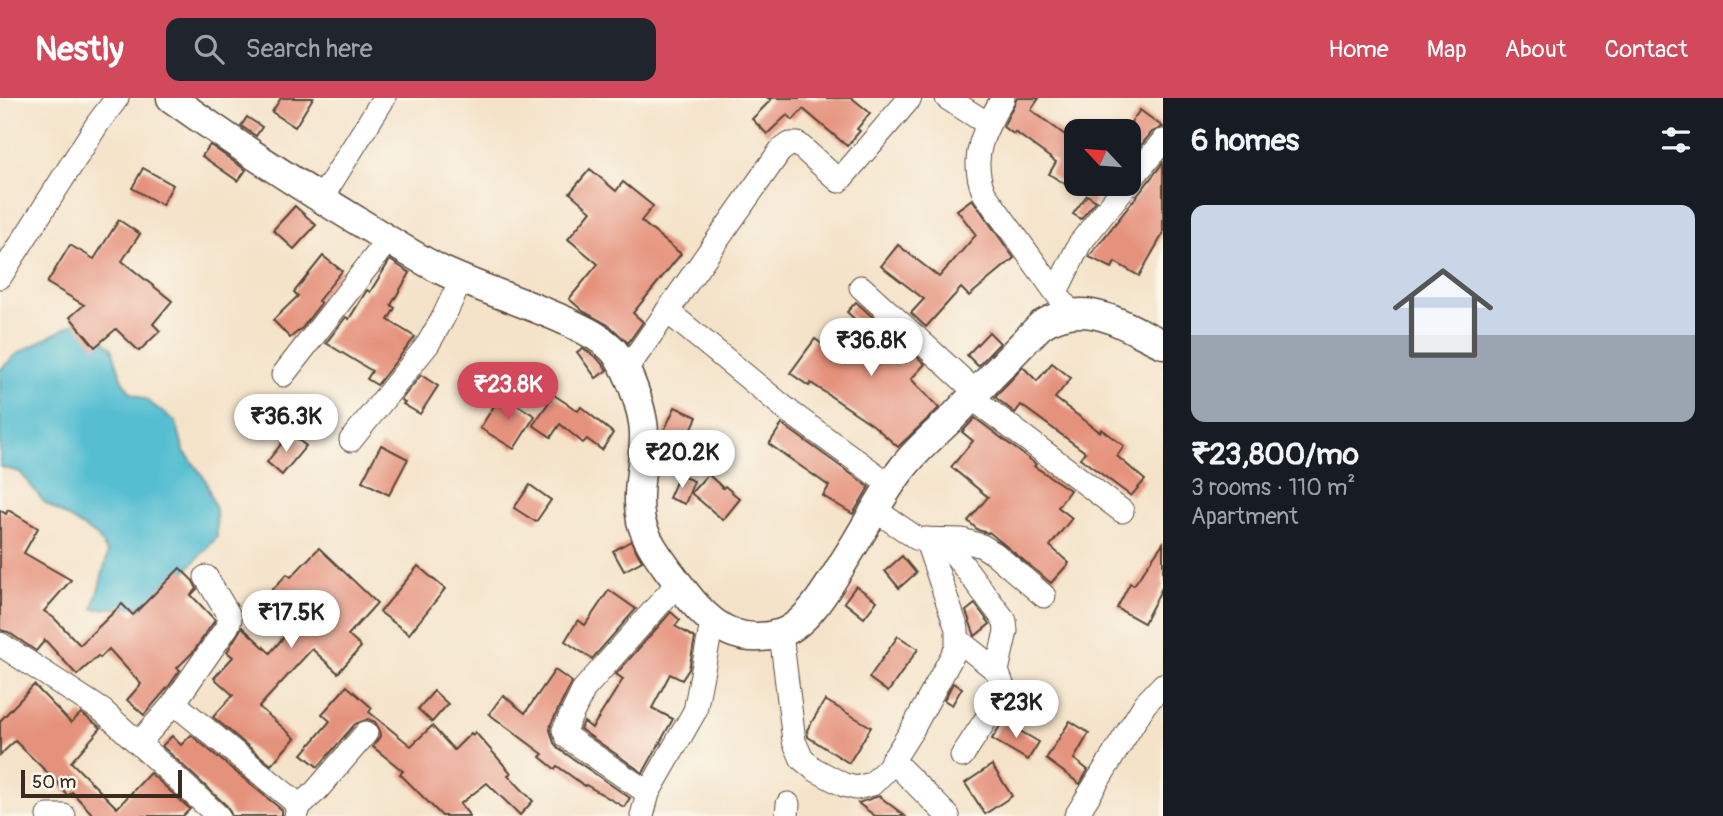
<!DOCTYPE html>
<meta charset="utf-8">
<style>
body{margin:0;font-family:Pangolin,sans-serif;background:#20242c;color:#f1f3f6;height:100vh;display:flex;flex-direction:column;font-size:26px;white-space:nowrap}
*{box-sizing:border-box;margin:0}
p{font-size:23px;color:#9ea1a6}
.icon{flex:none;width:38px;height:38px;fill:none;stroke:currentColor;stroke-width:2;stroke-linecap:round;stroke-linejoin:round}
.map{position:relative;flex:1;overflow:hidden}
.drawer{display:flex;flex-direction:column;background:#171b24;width:560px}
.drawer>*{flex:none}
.needle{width:46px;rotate:296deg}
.buttons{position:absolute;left:1064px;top:21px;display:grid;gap:14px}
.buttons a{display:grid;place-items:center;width:77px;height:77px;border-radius:14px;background:#171b24;box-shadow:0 4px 10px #0003;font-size:35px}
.scale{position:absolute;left:21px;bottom:18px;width:161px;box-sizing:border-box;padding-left:7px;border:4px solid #3b2a1e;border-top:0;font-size:19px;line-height:24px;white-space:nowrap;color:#3b2a1e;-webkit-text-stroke:5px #fbf7ec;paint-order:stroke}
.price{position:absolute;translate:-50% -60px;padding:0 16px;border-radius:24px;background:#fff;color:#222;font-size:23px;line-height:46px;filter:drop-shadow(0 2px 4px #0008)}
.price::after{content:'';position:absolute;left:50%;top:42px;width:21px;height:16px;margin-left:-10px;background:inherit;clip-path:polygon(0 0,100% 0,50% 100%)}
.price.current{background:#d1495b;color:#fff}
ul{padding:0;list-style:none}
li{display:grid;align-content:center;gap:14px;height:371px;padding:0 28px}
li+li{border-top:2px solid #363941}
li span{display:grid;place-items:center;height:217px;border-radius:14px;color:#555}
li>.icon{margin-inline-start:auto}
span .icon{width:126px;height:126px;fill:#fffc;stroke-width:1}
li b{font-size:30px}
h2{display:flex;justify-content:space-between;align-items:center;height:84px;padding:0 28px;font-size:30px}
header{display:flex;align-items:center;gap:42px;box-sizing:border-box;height:98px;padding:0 35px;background:#d1495b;color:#fff}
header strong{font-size:33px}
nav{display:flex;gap:38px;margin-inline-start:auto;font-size:24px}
.search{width:490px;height:63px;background:#20242c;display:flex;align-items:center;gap:18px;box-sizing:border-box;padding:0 24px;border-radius:14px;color:#9ea1a6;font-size:26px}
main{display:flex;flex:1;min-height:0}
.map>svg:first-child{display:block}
</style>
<header>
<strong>Nestly</strong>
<div class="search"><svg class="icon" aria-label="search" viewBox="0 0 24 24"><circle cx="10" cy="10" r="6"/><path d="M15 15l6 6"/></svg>Search here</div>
<nav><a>Home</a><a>Map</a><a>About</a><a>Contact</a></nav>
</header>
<main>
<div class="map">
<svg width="1163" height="718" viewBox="0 0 1163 718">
<rect width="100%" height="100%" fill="#fbf7ec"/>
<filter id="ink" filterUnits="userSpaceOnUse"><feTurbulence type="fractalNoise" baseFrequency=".0143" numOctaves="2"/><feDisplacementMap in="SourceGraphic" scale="14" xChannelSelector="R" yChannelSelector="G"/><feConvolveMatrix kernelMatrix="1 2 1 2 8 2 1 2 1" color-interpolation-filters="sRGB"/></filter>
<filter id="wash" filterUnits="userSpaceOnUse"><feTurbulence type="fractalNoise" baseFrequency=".00686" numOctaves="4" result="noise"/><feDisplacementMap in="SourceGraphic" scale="28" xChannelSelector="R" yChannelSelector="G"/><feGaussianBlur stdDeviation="1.57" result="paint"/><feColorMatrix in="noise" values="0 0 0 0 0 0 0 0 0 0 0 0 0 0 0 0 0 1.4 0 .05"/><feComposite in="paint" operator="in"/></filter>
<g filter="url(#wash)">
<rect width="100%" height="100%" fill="#f4e3c9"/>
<path fill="#54bed1" stroke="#487478" stroke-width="2" d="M82 221 112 250 122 282 130 294 145 301 176 324 184 353 205 381 216 412 217 439 154 508 93 511 108 456 98 439 44 404 20 374 0 369V272L17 256Z"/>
<g id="blocks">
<g fill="#e5927b">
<path d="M281 0H313L295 29 272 14Z"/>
<path d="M768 0H852L870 15 857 31 860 33 847 48 803 11 793 22 787 17 767 36 752 21 771 2Z"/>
<path d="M1017 0H1039L1031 12 1076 45V93L1049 76 1056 64 1015 34 1014 36 1003 29Z"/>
<path d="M1140 12 1163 29 1152 34 1129 62V27Z"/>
<path d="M247 19 262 29 256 38 241 28Z"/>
<path d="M210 47 246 72 238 83 202 58Z"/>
<path d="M1163 65V136L1139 178 1115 164 1112 170 1089 159Z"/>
<path d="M143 70 173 87 162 107 132 90Z"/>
<path d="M590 71 616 93 623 84 653 108 641 123 681 156 633 215 643 224 628 245 610 228 583 213 569 201 598 166 568 141 591 113 570 95Z"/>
<path d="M1087 97 1096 103 1081 121 1073 116Z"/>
<path d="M972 101 1014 160 969 198 961 190 926 229 911 215 924 201 881 168 898 147 939 179 976 137 957 112Z"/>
<path d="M295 108 316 127 294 151 273 132Z"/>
<path d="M119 122 140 136 122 163 172 203 153 226 160 233 139 253 116 231 95 249 70 219 84 207 47 185 70 147 94 161Z"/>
<path d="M323 158 342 173 318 203 321 205 302 230 290 240 273 222 298 198 294 194Z"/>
<path d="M390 162 410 175 391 207 395 210 388 222 415 239 377 287 367 281 372 273 326 245 346 219 349 221 367 192 370 194Z"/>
<path d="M856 204 925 266 911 281 939 310 898 349 873 327 811 285 809 288 790 275 815 241 835 255 862 228 847 214Z"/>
<path d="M989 234 1000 245 978 268 967 257Z"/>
<path d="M583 250 598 261 607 272 596 280 577 254Z"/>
<path d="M1052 265 1071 280 1055 300 1100 334 1101 331 1124 348 1117 358 1145 382 1131 398 1080 360 1085 354 1021 307 1015 315 995 299 1023 269 1037 283Z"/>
<path d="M421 277 438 288 420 316 403 306 405 304 401 302Z"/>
<path d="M501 297 535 318 514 351 480 330Z"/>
<path d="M554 297 578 313 581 309 613 335 602 352 587 341 583 345 560 326 551 339 533 327Z"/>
<path d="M675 309 697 319 684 347 662 337Z"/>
<path d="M975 320 1036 366 1034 368 1070 392 1058 409 1072 420 1050 448 1069 465 1051 485 989 434 988 435 978 432 968 423 988 399 951 369 973 343 962 334Z"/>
<path d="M782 326 869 389 853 416 823 398 829 388 769 346Z"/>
<path d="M290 335 306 348 282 377 267 364Z"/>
<path d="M381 347 408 361 389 397 362 383Z"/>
<path d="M708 376 723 390 725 388 740 401 723 422 691 395Z"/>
<path d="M679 377 694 383 685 406 669 400Z"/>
<path d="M530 387 551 402 536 424 514 410Z"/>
<path d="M0 412 6 416 8 412 38 430 24 455 71 482 44 513 54 520 80 547 122 506 133 517 180 470 193 483 197 491 191 497 215 522 193 554 177 570 180 572 169 588 144 617 127 602 141 586 109 551 100 560 98 558 77 577 45 542 36 553 8 534 0 532Z"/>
<path d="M631 443 642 463 624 473 613 453Z"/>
<path d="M1163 445V488L1144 525 1117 510 1130 485 1134 487Z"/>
<path d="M319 450 377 505 348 537 361 549 338 575 312 551 259 609 295 640 271 667 213 619 233 597 214 580 233 559 227 554 242 529 270 555 301 519 272 492 287 476 291 479Z"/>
<path d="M902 458 916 475 899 490 885 473Z"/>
<path d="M418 468 445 491 409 536 380 514Z"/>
<path d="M856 488 877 503 864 520 844 504Z"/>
<path d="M609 492 636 511 592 561 565 543 578 522 585 527Z"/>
<path d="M975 506 990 526 975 538 966 513Z"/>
<path d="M671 514 680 522 675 528 695 540 689 571 682 582 670 576 652 610 673 621 643 675 580 631 584 624 592 630 623 581 616 576Z"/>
<path d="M898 538 918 551 888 594 869 580Z"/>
<path d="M555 572 572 584 551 626 550 632 554 645 559 651 630 700 624 709 586 687 585 688 557 668 555 671 540 659 543 656 489 616 503 597 525 615Z"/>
<path d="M953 585 962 590 952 607 944 602Z"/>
<path d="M34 587 71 625 81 615 101 630 71 664 117 710 150 675 190 711 183 718H94L72 694 68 698 56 683 15 643 0 657V623Z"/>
<path d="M347 588 372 610 369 614 411 648 432 628 454 652 471 635 473 637 475 634 511 675 508 677 533 703 520 717 487 685 460 706 470 718H442L400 676 403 673 373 649 380 638 379 631 375 624 368 621 355 626 318 669 302 656 330 623 322 616Z"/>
<path d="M434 593 448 606 432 624 418 611Z"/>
<path d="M825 602 871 629 849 665 808 639 807 632Z"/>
<path d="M1003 623 1039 644 1028 662 992 641Z"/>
<path d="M1070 623 1089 635 1074 661 1088 672 1080 686 1046 661Z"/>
<path d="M191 637 282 712V718H232L227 708 162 648 172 638 181 647Z"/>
<path d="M992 667 1012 698 985 716 965 685Z"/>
<path d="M879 698 905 718H875L858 705Z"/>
</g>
</g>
</g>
<g filter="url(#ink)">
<use href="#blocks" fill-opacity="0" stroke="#574638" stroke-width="2"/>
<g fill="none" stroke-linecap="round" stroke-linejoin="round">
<defs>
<g id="minor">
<path d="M947 0 988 26"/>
<path d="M1003 0C984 32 969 58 984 95L1070 214"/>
<path d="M1129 84 1163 43"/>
<path d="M321 101 384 0"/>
<path d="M0 179 98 25 117 0"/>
<path d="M861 189 976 294"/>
<path d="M1056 194 1080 145 1127 86"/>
<path d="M667 213 791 315 890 387"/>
<path d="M626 272 780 53 790 46H798L839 83 910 0"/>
<path d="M283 277 388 142"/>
<path d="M971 299 1122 413"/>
<path d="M351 342 428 246 443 220 462 180"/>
<path d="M875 412 918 441 962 442 982 448 995 456 1044 498"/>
<path d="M944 442 1005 523 1006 533 997 573"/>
<path d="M781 536 794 643 802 661 814 671 844 687 856 690 872 686 888 670 912 632 957 549V531L926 441"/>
<path d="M958 542 997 573 1002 586 994 609 962 658"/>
<path d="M0 546 103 613 218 718"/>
<path d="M174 605 294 703 298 713 296 718"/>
<path d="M139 645 174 605 227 529 230 522 228 516 206 479"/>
<path d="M892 662 948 718"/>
<path d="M648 695 567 639 564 632 584 591 678 485"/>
<path d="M298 709 316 693 366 635"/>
<path d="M48 718H64"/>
<path d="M642 718 648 695 695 613 712 525"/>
<path d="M787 718 788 706"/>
<path d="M1076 718 1145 606 1163 587"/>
</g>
<path id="tertiary" d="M171 0C233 44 296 86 361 125 389 142 416 160 445 174 485 192 526 205 566 223 582 231 597 237 610 249 627 265 645 315 644 339 644 367 635 394 641 423 646 442 658 458 669 473 697 511 725 551 778 536 807 529 831 484 846 460 865 431 880 399 901 372 915 353 934 337 951 321 981 290 1010 258 1041 227 1086 199 1120 226 1163 246"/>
</defs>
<use href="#minor" stroke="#574638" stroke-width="25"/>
<use href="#tertiary" stroke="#574638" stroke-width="31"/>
<use href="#minor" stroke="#fff" stroke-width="23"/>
<use href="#tertiary" stroke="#fff" stroke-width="28"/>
</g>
</g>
</svg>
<div class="buttons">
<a><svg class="needle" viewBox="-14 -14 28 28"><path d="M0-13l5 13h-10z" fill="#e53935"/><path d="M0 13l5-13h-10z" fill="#9ea1a6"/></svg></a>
</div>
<div class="scale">50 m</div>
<b class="price" style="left:871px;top:280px">₹36.8K</b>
<b class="price current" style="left:508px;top:324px">₹23.8K</b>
<b class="price" style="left:286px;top:356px">₹36.3K</b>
<b class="price" style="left:682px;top:392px">₹20.2K</b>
<b class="price" style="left:291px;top:552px">₹17.5K</b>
<b class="price" style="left:1016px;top:642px">₹23K</b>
</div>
<section class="drawer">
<h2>6 homes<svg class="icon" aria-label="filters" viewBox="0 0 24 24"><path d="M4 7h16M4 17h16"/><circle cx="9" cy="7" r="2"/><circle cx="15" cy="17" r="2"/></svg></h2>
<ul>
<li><span style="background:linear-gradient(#c9d6e8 60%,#9aa5b1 0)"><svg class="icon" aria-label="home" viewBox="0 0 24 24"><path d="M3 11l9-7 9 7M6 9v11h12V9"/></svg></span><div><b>₹23,800/mo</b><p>3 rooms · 110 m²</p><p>Apartment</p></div></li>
</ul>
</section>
</main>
